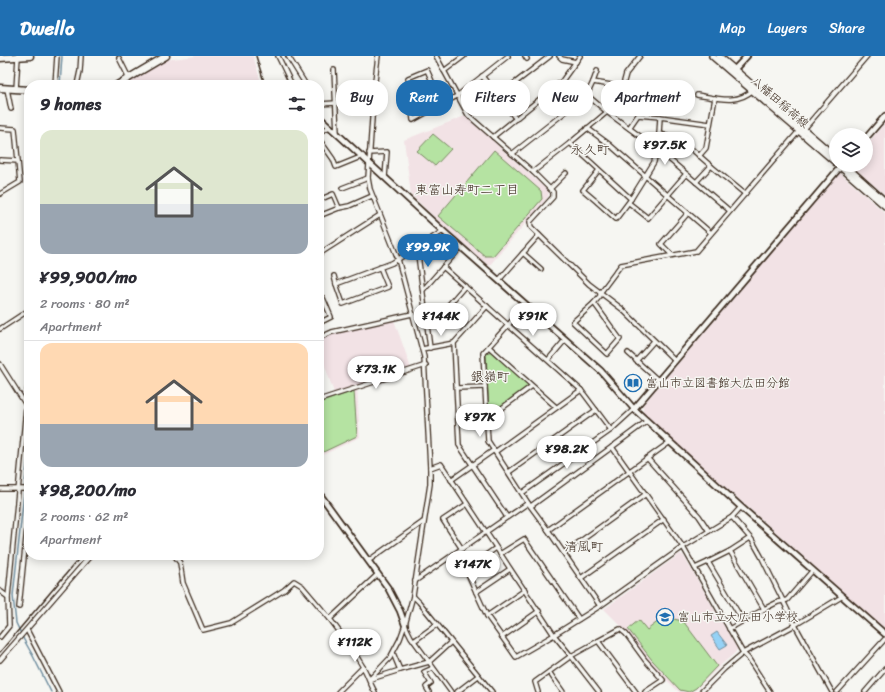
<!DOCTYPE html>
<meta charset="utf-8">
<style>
body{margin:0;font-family:Sriracha,"Klee One",sans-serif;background:#f2f2f3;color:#2b2b33;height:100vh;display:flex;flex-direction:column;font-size:15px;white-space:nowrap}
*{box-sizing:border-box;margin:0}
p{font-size:13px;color:#7c7c81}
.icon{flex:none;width:22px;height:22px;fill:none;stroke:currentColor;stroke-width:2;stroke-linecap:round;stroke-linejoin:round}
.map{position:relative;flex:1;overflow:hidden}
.sheet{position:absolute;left:24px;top:24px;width:300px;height:480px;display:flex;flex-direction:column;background:#fff;border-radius:16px;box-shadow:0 2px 10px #0003}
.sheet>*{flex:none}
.top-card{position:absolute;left:336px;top:24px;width:380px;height:36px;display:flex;gap:8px}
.controls{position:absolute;left:829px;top:72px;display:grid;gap:8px}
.controls a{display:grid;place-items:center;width:44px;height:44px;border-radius:50%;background:#fff;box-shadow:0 2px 10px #0003;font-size:20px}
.price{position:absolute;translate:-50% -34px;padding:0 9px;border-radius:14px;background:#fff;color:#222;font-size:13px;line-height:26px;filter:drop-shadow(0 1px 2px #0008)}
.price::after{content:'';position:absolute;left:50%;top:24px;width:12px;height:9px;margin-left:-6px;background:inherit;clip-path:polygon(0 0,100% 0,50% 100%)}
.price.active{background:#1f6fb2;color:#fff}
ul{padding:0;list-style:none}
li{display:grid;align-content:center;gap:8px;height:212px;padding:0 16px}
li+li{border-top:1px solid #e1e1e2}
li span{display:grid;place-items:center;height:124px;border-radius:12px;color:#555}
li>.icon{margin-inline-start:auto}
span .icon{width:72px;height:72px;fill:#fffc;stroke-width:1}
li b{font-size:17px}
h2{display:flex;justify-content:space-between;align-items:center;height:48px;padding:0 16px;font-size:17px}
.pill{padding:0 14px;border-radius:16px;background:#fff;box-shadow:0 2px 10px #0003;font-size:14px;line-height:36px}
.pill.active{background:#1f6fb2;color:#fff}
header{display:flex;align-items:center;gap:24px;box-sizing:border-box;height:56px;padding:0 20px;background:#1f6fb2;color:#fff}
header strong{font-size:19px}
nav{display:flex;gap:22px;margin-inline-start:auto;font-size:14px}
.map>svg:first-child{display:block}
</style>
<header>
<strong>Dwello</strong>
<nav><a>Map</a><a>Layers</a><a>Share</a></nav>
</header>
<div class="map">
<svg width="885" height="636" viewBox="0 0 885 636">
<rect width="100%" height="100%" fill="#f6f6f2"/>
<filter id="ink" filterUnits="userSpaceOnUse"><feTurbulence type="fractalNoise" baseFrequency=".025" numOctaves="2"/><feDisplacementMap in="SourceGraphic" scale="8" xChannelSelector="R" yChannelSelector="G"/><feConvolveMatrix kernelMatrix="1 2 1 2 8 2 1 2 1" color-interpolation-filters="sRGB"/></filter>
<g filter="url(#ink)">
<g fill="#f2e2e5">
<path d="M196 0H253L262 29H125L165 4Z"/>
<path d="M465 60 547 134 549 137 548 141 489 210 445 171 411 139 404 84Z"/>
<path d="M885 67V139L851 109H866V89Z"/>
<path d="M840 117 885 157V573L643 358V349Z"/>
<path d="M394 264 411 312 357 331 360 381 319 401V346L335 340 319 292V284L338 277Z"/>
<path d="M680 498 683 499 737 593 735 597 721 609 698 632 692 636H679L657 615 620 569 604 553Z"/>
</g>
<g fill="#b5e3a2" stroke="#788660">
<path d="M433 78 451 93 435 110 417 95Z"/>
<path d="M494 94 541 135 542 143 493 200H485L438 160Z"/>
<path d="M492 295 530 330 492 358 489 356 486 297Z"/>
<path d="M354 335 357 380 319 398V347Z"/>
<path d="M664 561 683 565 717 610 696 632 689 636 680 634 652 604 628 573 639 564 647 574Z"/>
</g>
<path fill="#95d2f6" stroke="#718fa0" d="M717 576 727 589 720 593 711 580Z"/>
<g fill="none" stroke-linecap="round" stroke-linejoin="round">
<g stroke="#718fa0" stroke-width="1.5">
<path d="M60 29 62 0"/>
<path d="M29 390 13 540 16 567 24 584 33 600 51 636"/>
</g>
<defs>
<g id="minor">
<path d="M278 0 292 29"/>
<path d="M288 0 306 29"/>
<path d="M436 0 468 59 533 116 553 136V141L530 166 531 171 589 228 622 253 661 291 675 305"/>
<path d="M525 0 527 3"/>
<path d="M559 0 562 3 576 6"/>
<path d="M119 2 129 22"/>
<path d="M334 14 337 77"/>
<path d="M427 14 442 48 413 64 408 22Z"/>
<path d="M444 15 464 0"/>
<path d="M597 15 593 26 623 31"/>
<path d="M482 20 498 40 550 0"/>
<path d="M55 29 57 0"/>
<path d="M77 29 80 15 81 0"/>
<path d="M7 33 11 53"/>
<path d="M16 33 18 1"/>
<path d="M587 39 593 26"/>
<path d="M697 39C717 42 737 49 753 34"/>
<path d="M498 40 516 63"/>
<path d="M319 48 336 47"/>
<path d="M442 48 457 40 508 0"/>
<path d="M0 72 15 73 18 105"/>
<path d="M587 72 610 89 711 177"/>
<path d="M629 72 638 59 660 61"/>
<path d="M804 73 867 0"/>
<path d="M319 76 330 71"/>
<path d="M659 78 660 61 710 68"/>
<path d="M493 81 562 25 580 0"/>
<path d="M319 83 333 103 336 111 363 100"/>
<path d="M570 87 631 143"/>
<path d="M369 97 387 96 385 121"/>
<path d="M512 98 587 39 607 56 656 92 730 155"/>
<path d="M699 100 706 92 715 42"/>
<path d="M0 104 18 105 20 126 0 138"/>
<path d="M599 114 583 134 596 145 616 163 631 143 654 106 659 78 679 82 711 110"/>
<path d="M533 116 570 87 607 56 621 41 623 29 626 18 640 0"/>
<path d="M696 126 711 110 745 138"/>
<path d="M342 132 368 122"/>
<path d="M550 133 566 117"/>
<path d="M319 144 333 138 339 152"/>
<path d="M629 147 648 162 686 118"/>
<path d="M319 160 339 152 349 150 372 140"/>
<path d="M417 191 430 292"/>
<path d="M523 197 541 213"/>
<path d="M319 198 380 159"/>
<path d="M672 199 661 188 688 157"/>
<path d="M380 211 388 231 343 248 336 228 392 207 443 175"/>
<path d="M443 211 581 334 611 374"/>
<path d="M334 220 336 228"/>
<path d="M499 224 539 179"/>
<path d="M423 234 461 191"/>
<path d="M319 244 323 242 331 261 319 267"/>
<path d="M594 247 600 240V237L621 209 696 195 799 75"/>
<path d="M594 247 620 283 607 298 573 266Z"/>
<path d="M526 249 483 297 488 385 528 447 548 474 600 550"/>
<path d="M426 263 439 260 465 230"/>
<path d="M0 273 29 254"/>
<path d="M319 282 332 276 412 258"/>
<path d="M454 287 459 389 507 461"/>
<path d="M489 291 556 351"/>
<path d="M422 293 454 287 487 250"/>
<path d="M628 297 659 325"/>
<path d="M548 304 565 284"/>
<path d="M636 305 654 285"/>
<path d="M0 308 26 349 29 350"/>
<path d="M457 332 485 331"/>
<path d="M319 344 426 309"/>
<path d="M487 363 532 330"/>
<path d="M647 365 612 391 683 491 743 597 748 602 770 636"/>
<path d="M495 396 581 334"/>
<path d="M647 402 699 460 709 475"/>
<path d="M430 412 441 408 554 579 600 550 683 491 732 461 741 451"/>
<path d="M509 416 596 354"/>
<path d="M451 424 494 394"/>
<path d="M0 433H29"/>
<path d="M522 437 611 374 634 353"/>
<path d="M531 450 612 391"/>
<path d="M732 461 752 484 761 500 795 569 832 636"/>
<path d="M548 474 670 386"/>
<path d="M750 482 730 495 764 553 778 546 787 544 813 514"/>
<path d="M462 493 443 464 467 448"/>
<path d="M730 495 708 506 743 565 764 553"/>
<path d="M564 497 646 438"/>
<path d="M500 498 524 483 579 563"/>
<path d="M174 499 180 507 183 527 203 574 231 567 284 534 294 525 302 530 330 563"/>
<path d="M368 505 423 466"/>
<path d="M695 512 708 506"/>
<path d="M581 522 664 463"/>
<path d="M415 525 528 447"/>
<path d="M0 535 8 541 9 570 0 581"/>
<path d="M476 536 466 513 496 492"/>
<path d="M413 540 419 546 492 636"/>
<path d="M8 541 29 320"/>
<path d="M19 551 29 452"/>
<path d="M487 560 476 536 510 513"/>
<path d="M405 569 411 581 451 636"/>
<path d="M729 573 743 565"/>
<path d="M27 574 59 636"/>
<path d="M502 581 487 560 525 534"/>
<path d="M414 585 436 569"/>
<path d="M598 585 571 600 599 636"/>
<path d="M393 597 400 614 429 606 451 586"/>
<path d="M0 604 91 499"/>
<path d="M363 611 351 591 330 563 378 518"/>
<path d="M549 616 563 636"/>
<path d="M370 623 390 602 400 583 405 569 413 540 430 428V412L424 301 398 203 370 133 368 122 374 33 378 0"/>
<path d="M371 623 400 614"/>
<path d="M338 636 363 611C368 619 370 628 375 636"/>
<path d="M429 636 426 631 431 627 424 616 433 612"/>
<path d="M457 636 478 620"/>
<path d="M538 636 535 626 571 600 554 579 516 601 502 581 539 555"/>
<path d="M636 636 598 585 620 573 626 578 645 604 663 624 645 636"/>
<path d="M701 636 724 613 743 597 795 569 843 540"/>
<path d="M837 636 885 583"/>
<path d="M865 636 885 613"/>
</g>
<g id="tertiary">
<path d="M732 16 747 0"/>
<path d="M319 61 443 175 601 315 634 353 741 451 885 578"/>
<path d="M866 82 885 60"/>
<path d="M634 353 842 109"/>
<path d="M319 437 388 532 400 555 405 569"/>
</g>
<g id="secondary">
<path d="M712 0 836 107"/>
<path d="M719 0 836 101"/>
<path d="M838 109 885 150"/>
<path d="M845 109 885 145"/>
</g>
<g id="trunk">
<path d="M0 2 30 0"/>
<path d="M117 29 166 0"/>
<path d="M0 32 29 34"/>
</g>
</defs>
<use href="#minor" stroke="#3b2a1e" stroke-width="6"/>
<use href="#tertiary" stroke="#3b2a1e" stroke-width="8"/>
<use href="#secondary" stroke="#3b2a1e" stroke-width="8"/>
<use href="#trunk" stroke="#3b2a1e" stroke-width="9"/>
<use href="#minor" stroke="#f6f6f2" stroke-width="3.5"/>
<use href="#tertiary" stroke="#f6f6f2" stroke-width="4.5"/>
<use href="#secondary" stroke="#f6f6f2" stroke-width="5"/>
<use href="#trunk" stroke="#f6f6f2" stroke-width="6"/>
<g stroke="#3b2a1e" stroke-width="1.5">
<path d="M256 0 265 29"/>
<path d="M0 596 82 499"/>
</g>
</g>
</g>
<defs>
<symbol id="library-ring" viewBox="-11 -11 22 22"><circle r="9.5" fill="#f6f6f2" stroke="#1f6fb2" stroke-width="1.5"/><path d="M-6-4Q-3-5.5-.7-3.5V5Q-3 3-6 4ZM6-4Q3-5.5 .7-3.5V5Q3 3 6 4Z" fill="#1f6fb2"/></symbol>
<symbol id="school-ring" viewBox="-11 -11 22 22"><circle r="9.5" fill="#f6f6f2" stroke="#1f6fb2" stroke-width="1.5"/><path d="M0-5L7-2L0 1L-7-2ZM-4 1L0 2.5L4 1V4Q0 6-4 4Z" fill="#1f6fb2"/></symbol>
</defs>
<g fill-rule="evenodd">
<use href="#library-ring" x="623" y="317" width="20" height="20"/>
<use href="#school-ring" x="655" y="551" width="20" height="20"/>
</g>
<g text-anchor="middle" stroke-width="3" stroke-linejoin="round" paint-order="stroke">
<g font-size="12" fill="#3b2a1e" stroke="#f6f6f2">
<text transform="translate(780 46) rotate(41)" y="4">八幡田稲荷線</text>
</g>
<g font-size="12" fill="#3b2a1e" stroke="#f6f6f2" text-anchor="start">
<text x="646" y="331">富山市立図書館大広田分館</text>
<text x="678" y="565">富山市立大広田小学校</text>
</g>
<g font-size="13" fill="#3b2a1e" stroke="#f6f6f2">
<text x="590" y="98">永久町</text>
<text x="467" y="138">東富山寿町二丁目</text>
<text x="490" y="325">銀嶺町</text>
<text x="584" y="495">清風町</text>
</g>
</g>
</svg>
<div class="controls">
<a><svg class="icon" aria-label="layers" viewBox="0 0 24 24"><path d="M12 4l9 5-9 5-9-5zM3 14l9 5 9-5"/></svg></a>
</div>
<b class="price" style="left:665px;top:110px">¥97.5K</b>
<b class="price active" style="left:428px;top:212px">¥99.9K</b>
<b class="price" style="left:441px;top:281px">¥144K</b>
<b class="price" style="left:533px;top:281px">¥91K</b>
<b class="price" style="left:376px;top:334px">¥73.1K</b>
<b class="price" style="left:480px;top:382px">¥97K</b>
<b class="price" style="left:567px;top:414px">¥98.2K</b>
<b class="price" style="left:473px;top:529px">¥147K</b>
<b class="price" style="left:355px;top:607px">¥112K</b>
<div class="top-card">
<a class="pill">Buy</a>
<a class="pill active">Rent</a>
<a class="pill">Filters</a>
<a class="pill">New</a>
<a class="pill">Apartment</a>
</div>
<section class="sheet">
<h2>9 homes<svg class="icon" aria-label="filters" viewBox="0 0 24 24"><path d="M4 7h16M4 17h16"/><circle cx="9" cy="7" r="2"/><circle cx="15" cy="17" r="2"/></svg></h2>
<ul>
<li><span style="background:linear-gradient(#dfe7d0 60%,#9aa5b1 0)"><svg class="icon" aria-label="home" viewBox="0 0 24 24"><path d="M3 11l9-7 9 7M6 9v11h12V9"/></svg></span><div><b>¥99,900/mo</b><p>2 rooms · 80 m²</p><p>Apartment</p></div></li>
<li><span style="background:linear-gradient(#ffd9b3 65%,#9aa5b1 0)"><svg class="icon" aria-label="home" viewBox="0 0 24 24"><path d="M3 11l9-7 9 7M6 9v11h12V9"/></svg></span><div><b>¥98,200/mo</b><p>2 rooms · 62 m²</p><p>Apartment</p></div></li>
</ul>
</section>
</div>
